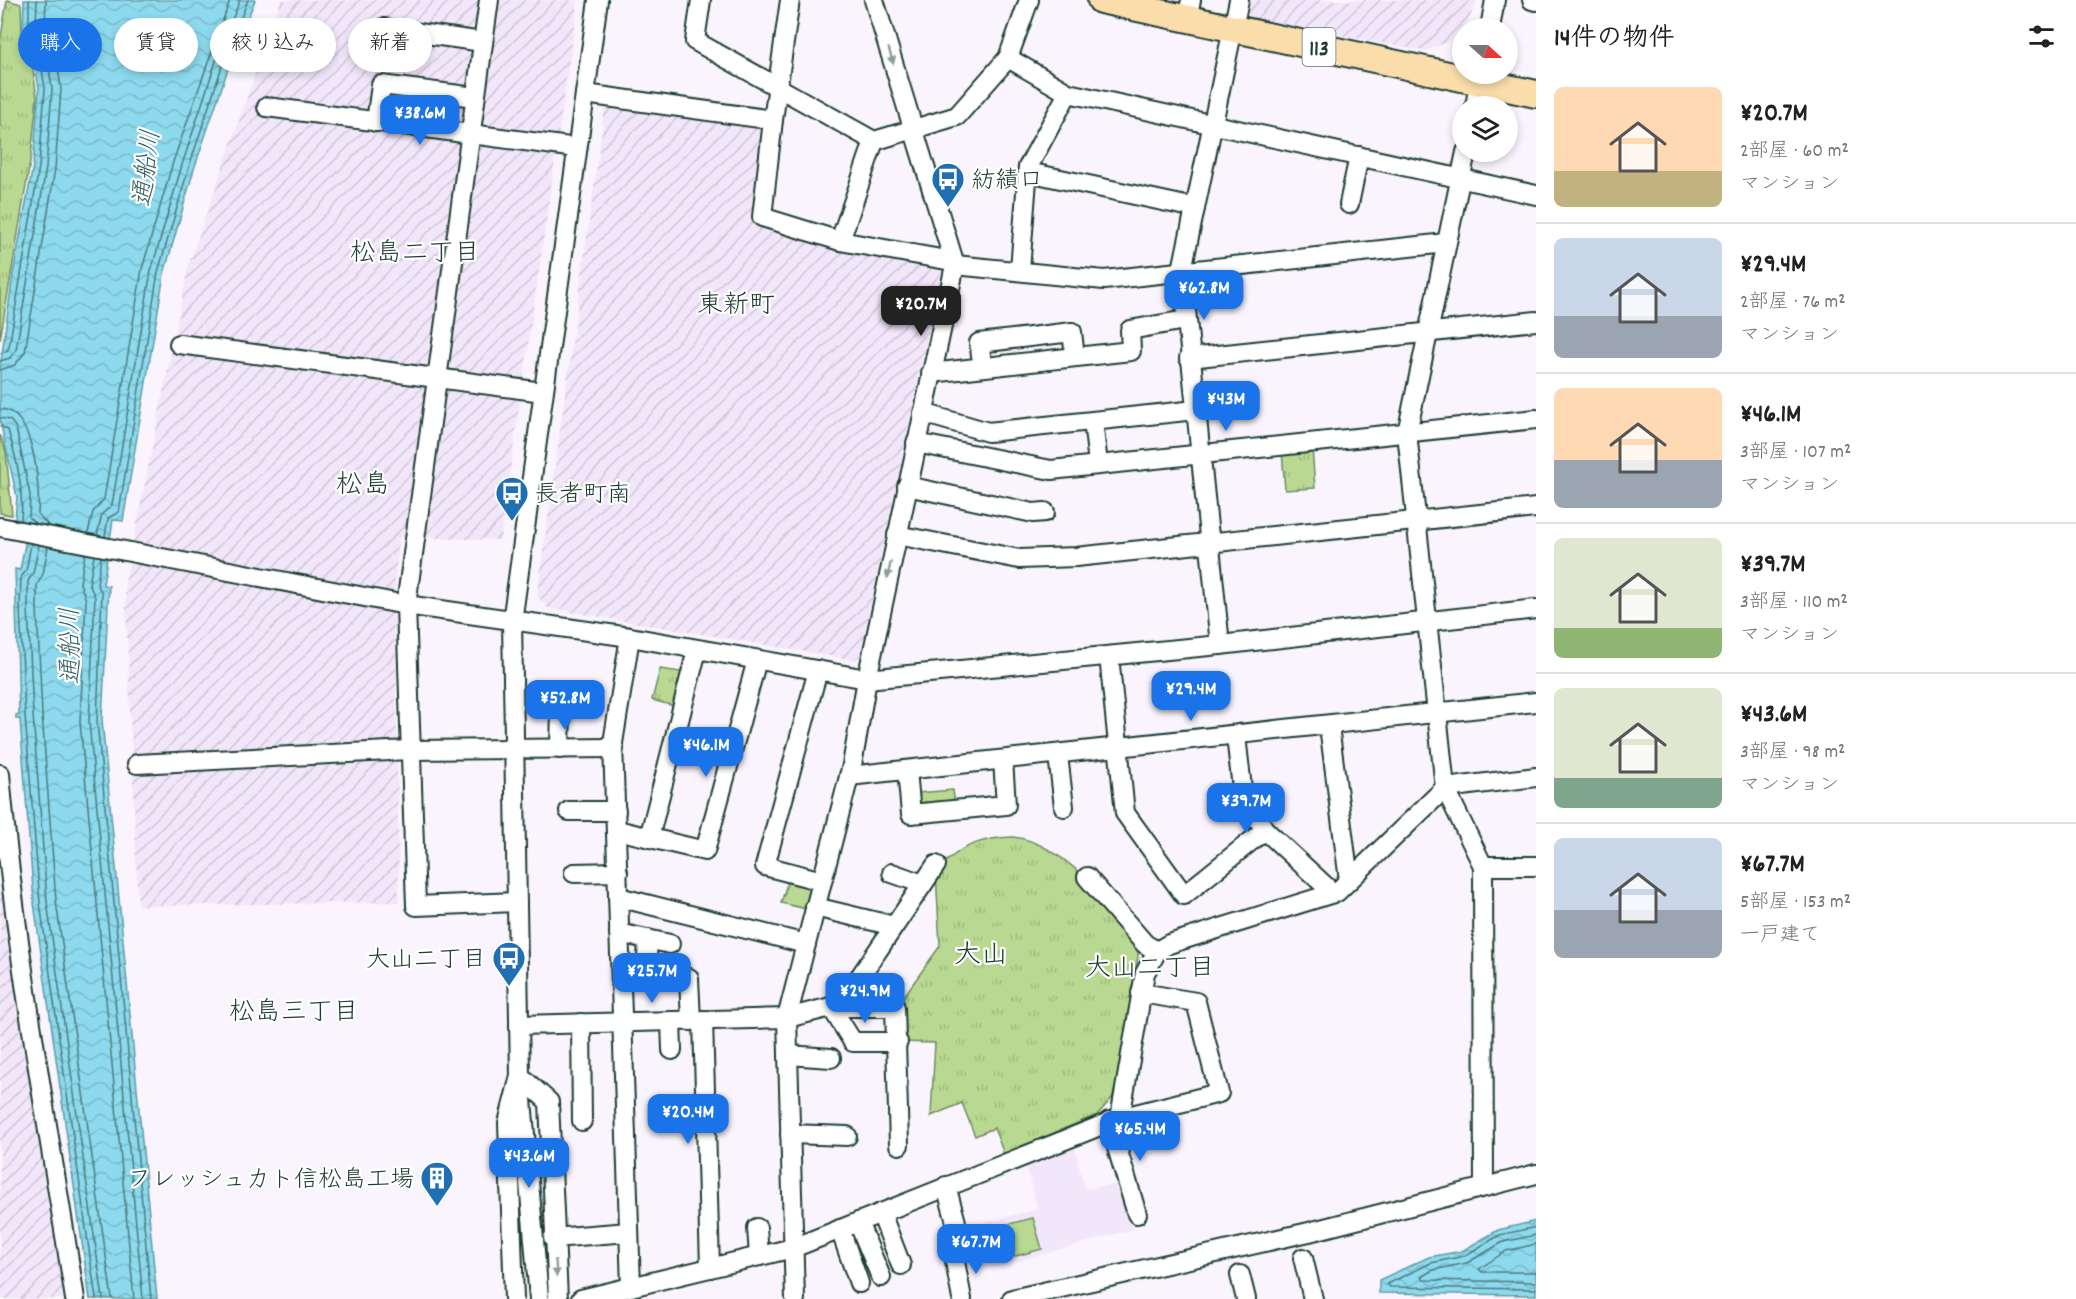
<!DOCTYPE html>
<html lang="ja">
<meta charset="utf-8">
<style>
body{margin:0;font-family:Dekko,"Klee One",sans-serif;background:#f6f6f6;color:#222;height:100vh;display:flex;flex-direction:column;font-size:22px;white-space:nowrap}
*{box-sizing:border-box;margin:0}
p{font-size:20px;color:#767676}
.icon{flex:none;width:33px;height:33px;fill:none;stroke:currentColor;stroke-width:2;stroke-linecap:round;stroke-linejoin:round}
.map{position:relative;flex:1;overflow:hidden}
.details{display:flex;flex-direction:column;background:#fff;width:540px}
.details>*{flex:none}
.banner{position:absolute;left:18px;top:18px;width:570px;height:54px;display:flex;gap:12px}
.needle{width:39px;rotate:111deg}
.buttons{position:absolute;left:1452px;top:18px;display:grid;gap:12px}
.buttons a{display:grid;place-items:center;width:66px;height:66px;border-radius:50%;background:#fff;box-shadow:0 3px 9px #0003;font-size:30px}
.price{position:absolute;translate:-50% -51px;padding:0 14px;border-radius:12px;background:#1a73e8;color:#fff;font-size:20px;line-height:39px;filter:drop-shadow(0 2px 3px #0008)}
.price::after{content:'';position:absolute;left:50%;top:36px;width:18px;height:14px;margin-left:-9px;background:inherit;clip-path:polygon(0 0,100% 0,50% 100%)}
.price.selected{background:#222;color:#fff}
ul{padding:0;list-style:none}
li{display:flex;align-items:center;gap:18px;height:150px;padding:0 18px}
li+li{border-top:2px solid #e0e0e0}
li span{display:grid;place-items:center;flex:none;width:168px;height:120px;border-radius:9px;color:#555}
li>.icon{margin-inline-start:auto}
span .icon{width:72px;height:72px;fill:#fffc;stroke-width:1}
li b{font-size:26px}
h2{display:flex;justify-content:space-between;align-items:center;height:72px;padding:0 18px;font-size:26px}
.pill{padding:0 21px;border-radius:27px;background:#fff;box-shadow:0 3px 9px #0003;font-size:21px;line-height:54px}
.pill.selected{background:#1a73e8;color:#fff}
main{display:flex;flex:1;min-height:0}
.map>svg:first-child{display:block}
</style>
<main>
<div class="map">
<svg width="1536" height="1299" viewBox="0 0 1536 1299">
<defs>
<pattern id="industrial-furrows" width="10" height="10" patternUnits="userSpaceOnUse" patternTransform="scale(1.5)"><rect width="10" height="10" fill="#f2e6fa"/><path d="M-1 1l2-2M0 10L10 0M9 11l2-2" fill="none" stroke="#cfc6d7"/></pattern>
<pattern id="park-tufts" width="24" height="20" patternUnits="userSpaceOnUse" patternTransform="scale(1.5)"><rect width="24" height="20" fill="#b9d992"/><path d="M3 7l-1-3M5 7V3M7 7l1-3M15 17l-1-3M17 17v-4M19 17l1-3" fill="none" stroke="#9fbb7e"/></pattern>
<pattern id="water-waves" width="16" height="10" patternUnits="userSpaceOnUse" patternTransform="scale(1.5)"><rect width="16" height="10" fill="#8dd9ed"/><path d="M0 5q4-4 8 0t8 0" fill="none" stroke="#79bbcc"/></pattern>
</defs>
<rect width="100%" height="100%" fill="#f9f4fd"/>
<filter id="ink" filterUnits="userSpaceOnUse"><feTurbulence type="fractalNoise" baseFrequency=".0167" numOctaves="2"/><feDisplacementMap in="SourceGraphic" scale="12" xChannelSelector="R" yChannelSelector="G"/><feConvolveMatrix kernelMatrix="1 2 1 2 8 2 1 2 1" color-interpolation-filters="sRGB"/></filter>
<g filter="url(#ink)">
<path fill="#f2e6fa" d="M1074 1145 1085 1189 1121 1183 1134 1229 978 1272 966 1227 1038 1209 1025 1164Z"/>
<g fill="url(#industrial-furrows)">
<path d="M281 0H578L500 540 400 537 395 574 399 902 138 906 125 583 189 264Z"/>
<path d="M1245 0H1477L1466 27 1449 41 1425 51 1242 17Z"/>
<path d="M605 107 763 128 754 220 942 268 860 656 854 660 548 608 537 596Z"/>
<path d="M0 824 46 1159 64 1299H0Z"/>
</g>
<path fill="#b9d992" stroke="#6c8b63" stroke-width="1.5" d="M1033 1218 1042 1249 990 1263 981 1231Z"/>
<g fill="url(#park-tufts)" stroke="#6c8b63" stroke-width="1.5">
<path d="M7 0 21 4 22 33 33 70 37 98 31 156 0 340V43Z"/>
<path d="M0 435 6 452 12 515 0 513Z"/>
<path d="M1312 448 1315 488 1285 490 1282 451Z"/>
<path d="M660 669 688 673 678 707 652 700Z"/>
<path d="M953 790 955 805H918L917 793Z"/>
<path d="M1013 837C1061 842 1114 904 1140 943L1119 1077 1112 1098 1097 1115 1004 1154 994 1128 975 1136 962 1103 931 1116 935 1043 901 1042 899 1003 940 946 936 873C956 847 980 838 1013 837Z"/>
<path d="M788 880 809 886 811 891 806 909 781 903Z"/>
</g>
<g fill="url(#water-waves)" stroke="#619ba3" stroke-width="1.5">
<path d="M24 0H255L230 63 194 169 164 274 123 521 113 520 103 585 109 586 102 720 157 1299H90L34 903 20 719H16V715L19 714 15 569 20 570 27 534 14 530 17 497 0 421V368L13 274 33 166 39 88 35 65 23 27Z"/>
<path d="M1536 1221V1295L1379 1293V1280L1429 1257 1462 1251 1498 1230Z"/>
</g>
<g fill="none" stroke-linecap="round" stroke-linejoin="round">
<g stroke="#4b7b7e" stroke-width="1.5">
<path d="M0 353 6 352 9 347 39 167 45 89 41 63 29 27V0"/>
<path d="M0 361 10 358 16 350 46 168 52 89 48 61 36 25 37 0"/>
<path d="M0 370 15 365 25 352 55 169 61 89 57 60 45 24 46 0"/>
<path d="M0 409C35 410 40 487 38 514L48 525"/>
<path d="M0 418 10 420 16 428 30 495 29 518 35 523"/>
<path d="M0 426 8 430C17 461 24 489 21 520"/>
<path d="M88 533 93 512 104 499 142 269 173 162 230 0"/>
<path d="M97 535 102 514 112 505 151 271 182 165 217 58 240 0"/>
<path d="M105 536 108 518 119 512 158 272 189 167 224 60 248 0"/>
<path d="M31 544 26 571 21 577 20 608 25 716 40 903 96 1299"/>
<path d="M39 545 33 573 28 581V608L33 715 47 902 103 1299"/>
<path d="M48 547 43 574 37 585V608L42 714 56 901 112 1299"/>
<path d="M85 554 80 583 86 600 80 722 134 1299"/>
<path d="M94 556 89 584 95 597 89 722 143 1299"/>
<path d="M101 557 97 584 102 593 97 721 151 1299"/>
<path d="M1536 1227 1500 1235 1464 1256 1431 1263 1387 1284 1390 1287 1536 1289"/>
<path d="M1536 1235 1503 1242 1467 1263 1433 1270 1421 1277 1424 1280 1536 1282"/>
<path d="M1536 1244 1506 1251 1479 1269 1482 1272H1536"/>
</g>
<defs>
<g id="minor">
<path d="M489 0 406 605 416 906 517 902"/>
<path d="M701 0 695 41 874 141 957 116 1008 58 1029 0"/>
<path d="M1532 0 1536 1"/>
<path d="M1187 19 1191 0"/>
<path d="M383 28 483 42"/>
<path d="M1490 28 1495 0"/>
<path d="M1008 58 1068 93 1536 195"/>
<path d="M585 94 773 120 762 217 840 241 952 261"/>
<path d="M1475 106 1481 74"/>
<path d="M267 107 577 148"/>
<path d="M773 120 790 0"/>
<path d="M376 122 381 85 475 97"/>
<path d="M1466 152 1407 433 1445 788 1483 866 1484 1187"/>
<path d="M1028 172 1195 208"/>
<path d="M1349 204 1359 156"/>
<path d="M840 241 874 141"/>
<path d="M955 265 1104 280 1446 243"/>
<path d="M1020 270 1028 167 1068 93"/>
<path d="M179 344 543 392"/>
<path d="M1189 358 1536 321"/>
<path d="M983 367 979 343 1072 332 1075 357"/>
<path d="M931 373 1131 351 1130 330 1185 320"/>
<path d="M923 413 988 432 1196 410"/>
<path d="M1093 421 1098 464"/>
<path d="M916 443 1051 470 1536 419"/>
<path d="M907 486 1033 513 1045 512"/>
<path d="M0 527 406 605 630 637 867 679 1220 645 1536 609"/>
<path d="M897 535 1019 559 1076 557 1536 508"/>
<path d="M630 637 613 743 631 1287"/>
<path d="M1220 645 1182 270 1239 0"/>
<path d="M1109 656 1125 813 1184 895 1265 830"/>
<path d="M818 670 765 866 822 881"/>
<path d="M1329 726 1349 880"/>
<path d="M1236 736 1243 797 1265 830 1333 893"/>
<path d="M560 749 561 707"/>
<path d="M1058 755 1064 807"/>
<path d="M137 764 409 750 614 748"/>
<path d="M907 770 911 814 1006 805 1003 760"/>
<path d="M0 774C15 951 48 1124 75 1299"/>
<path d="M849 776 1536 702"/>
<path d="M569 811H616"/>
<path d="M617 830 705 851 757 660"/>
<path d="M649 838 697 650"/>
<path d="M1483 866H1536"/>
<path d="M574 873 618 872"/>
<path d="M892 873 923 884"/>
<path d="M1087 877 1145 944 1157 951"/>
<path d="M618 897 806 944"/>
<path d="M815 907 894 926"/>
<path d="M619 933 670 944"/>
<path d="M647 958 648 939"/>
<path d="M689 978 691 1021"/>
<path d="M703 1020 710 1268"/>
<path d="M671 1021 672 1050"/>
<path d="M581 1023 582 1121"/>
<path d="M519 1025 787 1018 831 1007H895L899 1145"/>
<path d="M898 1042H853L831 1007 848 994 936 865"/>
<path d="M788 1055 831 1058"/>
<path d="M1120 1118 1219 1093 1196 1002 1141 993"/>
<path d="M1109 1121 1137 1214"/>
<path d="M790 1134 847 1136"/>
<path d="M946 1186 956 1222"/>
<path d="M881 1213 901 1265"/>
<path d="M858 1222 881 1277"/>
<path d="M757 1228 759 1256"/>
<path d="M840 1229 859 1283"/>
<path d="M553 1238 629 1232"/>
<path d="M954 1256 962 1299"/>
<path d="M1303 1258 1313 1299"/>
<path d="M1240 1275 1246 1299"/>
<path d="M514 1299 508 1123 520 1076 549 1102 558 1299"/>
<path d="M539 1299 520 1076 512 622 598 0"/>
<path d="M581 1299 793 1248 1120 1118 1145 973 1157 951 1169 944 1337 892 1445 788 1536 777"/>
<path d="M795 1299 787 1018 852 765 867 679 955 265 874 0"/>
<path d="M1012 1299 1309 1232 1536 1174"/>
</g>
<path id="highway" d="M1101 0 1536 94"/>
</defs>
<use href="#minor" stroke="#1f3d34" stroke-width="22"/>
<use href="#highway" stroke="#1f3d34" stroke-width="30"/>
<use href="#minor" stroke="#fff" stroke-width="18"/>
<use href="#highway" stroke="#fbddab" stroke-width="26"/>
</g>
<defs><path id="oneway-solid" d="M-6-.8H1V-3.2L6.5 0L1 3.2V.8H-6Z" transform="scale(1.5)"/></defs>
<g fill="#8f9e9a">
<use href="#oneway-solid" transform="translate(891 56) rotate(73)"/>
<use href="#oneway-solid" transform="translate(889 570) rotate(102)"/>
<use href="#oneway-solid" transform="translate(556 1268) rotate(86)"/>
</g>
</g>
<defs>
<symbol id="bus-pin" viewBox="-11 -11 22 30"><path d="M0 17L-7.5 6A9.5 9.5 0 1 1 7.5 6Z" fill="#1f6fb2" stroke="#fff"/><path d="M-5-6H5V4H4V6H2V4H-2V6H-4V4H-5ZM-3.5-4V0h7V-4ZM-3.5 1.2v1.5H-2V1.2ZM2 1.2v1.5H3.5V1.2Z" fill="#fff"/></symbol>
<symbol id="building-pin" viewBox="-11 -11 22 30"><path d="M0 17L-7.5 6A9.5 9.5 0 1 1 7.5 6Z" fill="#1f6fb2" stroke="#fff"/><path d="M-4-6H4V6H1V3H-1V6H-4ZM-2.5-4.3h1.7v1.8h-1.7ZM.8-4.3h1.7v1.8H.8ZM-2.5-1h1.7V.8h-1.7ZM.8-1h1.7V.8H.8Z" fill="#fff"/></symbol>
</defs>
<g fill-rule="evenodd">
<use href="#bus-pin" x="929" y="160" width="38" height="52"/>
<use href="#bus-pin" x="493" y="474" width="38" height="52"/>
<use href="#bus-pin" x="490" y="939" width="38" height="52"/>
<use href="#building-pin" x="418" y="1159" width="38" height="52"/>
</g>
<g text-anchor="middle" stroke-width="4.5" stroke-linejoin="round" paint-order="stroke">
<rect fill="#fff" stroke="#627771" stroke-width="1.5" x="1302.5" y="28" width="33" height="38" rx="4.5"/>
<g font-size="22" font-weight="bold" fill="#1f3d34">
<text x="1319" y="55">113</text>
</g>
<g font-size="24" fill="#1f3d34" stroke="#fff" text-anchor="start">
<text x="971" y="187">紡績口</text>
<text x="535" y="501">長者町南</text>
<text x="486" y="966" text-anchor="end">大山二丁目</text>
<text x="414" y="1186" text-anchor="end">フレッシュカト信松島工場</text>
</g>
<g font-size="26" font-style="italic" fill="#3a6462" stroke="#fff">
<text transform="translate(145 168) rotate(-83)" y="9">通船川</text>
<text transform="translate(69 646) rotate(-91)" y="9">通船川</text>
</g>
<g font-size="26" fill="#1f3d34" stroke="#fff">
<text x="415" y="260">松島二丁目</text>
<text x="736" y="312">東新町</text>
<text x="1150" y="975">大山二丁目</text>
<text x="294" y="1019">松島三丁目</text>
</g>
<g font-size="27" fill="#1f3d34" stroke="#fff">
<text x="363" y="492">松島</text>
<text x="981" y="962">大山</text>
</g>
</g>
</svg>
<div class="buttons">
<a><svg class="needle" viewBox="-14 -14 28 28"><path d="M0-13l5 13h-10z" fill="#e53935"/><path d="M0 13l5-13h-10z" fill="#767676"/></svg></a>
<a><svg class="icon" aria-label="layers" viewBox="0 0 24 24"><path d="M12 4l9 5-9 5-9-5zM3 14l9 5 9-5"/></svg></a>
</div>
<b class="price" style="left:420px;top:146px">¥38.6M</b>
<b class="price" style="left:1204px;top:321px">¥62.8M</b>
<b class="price selected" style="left:921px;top:337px">¥20.7M</b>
<b class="price" style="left:1226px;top:432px">¥43M</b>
<b class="price" style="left:1191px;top:722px">¥29.4M</b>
<b class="price" style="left:565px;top:731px">¥52.8M</b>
<b class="price" style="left:706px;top:778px">¥46.1M</b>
<b class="price" style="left:1246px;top:834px">¥39.7M</b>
<b class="price" style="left:652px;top:1004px">¥25.7M</b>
<b class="price" style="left:865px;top:1024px">¥24.9M</b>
<b class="price" style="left:688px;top:1145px">¥20.4M</b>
<b class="price" style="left:1140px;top:1162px">¥65.4M</b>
<b class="price" style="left:529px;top:1189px">¥43.6M</b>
<b class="price" style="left:976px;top:1275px">¥67.7M</b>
<div class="banner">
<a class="pill selected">購入</a>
<a class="pill">賃貸</a>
<a class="pill">絞り込み</a>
<a class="pill">新着</a>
</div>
</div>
<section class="details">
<h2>14件の物件<svg class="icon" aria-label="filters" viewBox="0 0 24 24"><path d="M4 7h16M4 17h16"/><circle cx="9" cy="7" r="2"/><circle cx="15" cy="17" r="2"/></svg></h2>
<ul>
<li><span style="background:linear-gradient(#ffd9b3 70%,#c2b280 0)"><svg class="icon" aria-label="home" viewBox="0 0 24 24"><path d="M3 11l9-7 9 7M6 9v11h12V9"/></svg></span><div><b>¥20.7M</b><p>2部屋 · 60 m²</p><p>マンション</p></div></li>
<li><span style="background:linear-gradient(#c9d6e8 65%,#9aa5b1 0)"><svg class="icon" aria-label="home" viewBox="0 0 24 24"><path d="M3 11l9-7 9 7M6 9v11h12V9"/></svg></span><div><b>¥29.4M</b><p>2部屋 · 76 m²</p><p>マンション</p></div></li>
<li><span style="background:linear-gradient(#ffd9b3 60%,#9aa5b1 0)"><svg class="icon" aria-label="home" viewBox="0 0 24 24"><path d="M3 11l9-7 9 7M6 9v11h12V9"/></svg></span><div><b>¥46.1M</b><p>3部屋 · 107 m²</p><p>マンション</p></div></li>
<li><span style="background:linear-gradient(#dfe7d0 75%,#8fb573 0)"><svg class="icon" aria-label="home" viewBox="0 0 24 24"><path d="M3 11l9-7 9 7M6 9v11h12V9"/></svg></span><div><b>¥39.7M</b><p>3部屋 · 110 m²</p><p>マンション</p></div></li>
<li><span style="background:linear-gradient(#dfe7d0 75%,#7fa58c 0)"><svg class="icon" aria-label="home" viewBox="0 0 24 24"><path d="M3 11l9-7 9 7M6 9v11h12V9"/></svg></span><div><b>¥43.6M</b><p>3部屋 · 98 m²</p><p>マンション</p></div></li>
<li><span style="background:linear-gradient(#c9d6e8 60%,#9aa5b1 0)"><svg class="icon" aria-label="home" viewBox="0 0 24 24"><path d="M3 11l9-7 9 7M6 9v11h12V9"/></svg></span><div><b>¥67.7M</b><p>5部屋 · 153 m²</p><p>一戸建て</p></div></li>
</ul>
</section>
</main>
